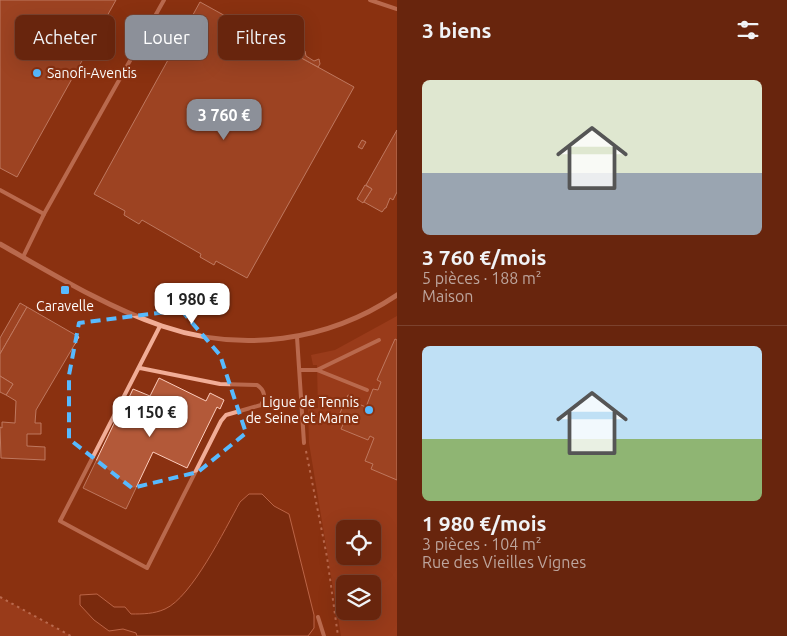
<!DOCTYPE html>
<html lang="fr">
<meta charset="utf-8">
<style>
body{margin:0;font-family:Ubuntu,sans-serif;background:#70311b;color:#f1f3f6;height:100vh;display:flex;flex-direction:column;font-size:19px;white-space:nowrap}
*{box-sizing:border-box;margin:0}
p{font-size:16px;color:#bda59d}
.icon{flex:none;width:28px;height:28px;fill:none;stroke:currentColor;stroke-width:2;stroke-linecap:round;stroke-linejoin:round}
.map{position:relative;flex:1;overflow:hidden}
.drawer{display:flex;flex-direction:column;background:#68250d;width:390px}
.drawer>*{flex:none}
.top-card{position:absolute;left:15px;top:15px;width:306px;height:45px;display:flex;gap:10px}
.tools{position:absolute;left:336px;top:520px;display:grid;gap:10px}
.tools a{display:grid;place-items:center;width:45px;height:45px;border-radius:8px;background:#68250d;box-shadow:0 5px 20px #0002,0 0 0 1px #7b422e;font-size:25px}
.price{position:absolute;translate:-50% -42px;padding:0 11px;border-radius:10px;background:#fff;color:#222;font-size:16px;line-height:32px;filter:drop-shadow(0 1px 2px #0008)}
.price::after{content:'';position:absolute;left:50%;top:30px;width:15px;height:11px;margin-left:-8px;background:inherit;clip-path:polygon(0 0,100% 0,50% 100%)}
.price.selected{background:#8c9099;color:#fff}
ul{padding:0;list-style:none}
li{display:grid;align-content:center;gap:10px;height:265px;padding:0 25px}
li+li{border-top:1px solid #7b422e}
li span{display:grid;place-items:center;height:155px;border-radius:8px;color:#555}
li>.icon{margin-inline-start:auto}
span .icon{width:90px;height:90px;fill:#fffc;stroke-width:1}
li b{font-size:21px}
h2{display:flex;justify-content:space-between;align-items:center;height:60px;padding:0 25px;font-size:21px}
.pill{padding:0 18px;border-radius:8px;background:#68250d;box-shadow:0 5px 20px #0002,0 0 0 1px #7b422e;font-size:18px;line-height:45px}
.pill.selected{background:#8c9099;color:#fff}
main{display:flex;flex:1;min-height:0}
.map>svg:first-child{display:block}
</style>
<main>
<div class="map">
<svg width="397" height="636" viewBox="0 0 397 636">
<rect width="100%" height="100%" fill="#8a3111"/>
<g fill="#ab4726" fill-rule="evenodd">
<path d="M397 316V636H341L309 443 308 409 318 408 317 365H313L311 355 335 350ZM345 529H372V556H345ZM345 584H372V611H345Z"/>
<path d="M0 597 71 636H0Z"/>
</g>
<path fill="#66230a" stroke="#f5a288" d="M249 494H262L274 506 289 514 314 615V628L308 636H137L136 633 123 629 109 631 94 620 80 605V595L97 594 114 607H125L131 614C143 614 154 614 165 609 192 597 225 529 240 502Z"/>
<g fill="#b35939" stroke="#fdcdbd">
<path d="M0 0H116L17 177 0 168Z"/>
<path d="M200 2 354 87 247 278 216 261 214 265 200 257 201 254 142 220 139 224 124 215 125 211 94 194Z"/>
<path d="M247 20 248 23 256 28 260 27V31L271 36 275 35 276 39 285 45 289 43 290 47 300 53 305 51 306 56 314 61 319 59 320 64 318 67 239 24Z"/>
<path d="M397 130V192L393 200 390 198 386 208H385L382 212 364 202 372 189 366 185Z"/>
<path d="M362 140 366 142 362 149 358 147Z"/>
<path d="M365 185 372 189 363 203 357 199Z"/>
<path d="M20 303 27 307 0 354V338Z"/>
<path d="M27 307 79 337 36 410 35 423H41V434H27V446L45 447V460L1 458 0 427 2 428V422L15 423 16 401 6 395 13 384 0 376V354Z"/>
<path d="M395 339 397 340V480L371 469 373 464 365 461 374 438 370 436 368 440 341 429 347 416 340 413 348 395 358 399 356 403 366 407 373 389 378 390 381 382 377 380Z"/>
<path d="M0 376 13 384 6 395 0 392Z"/>
<path d="M159 378 206 401 210 393 224 400 220 409 217 407 187 468 153 452 126 509 83 488 122 407 124 408 133 389 150 396Z"/>
</g>
<g fill="none" stroke-linecap="round" stroke-linejoin="round">
<g stroke="#f1ad97" stroke-width="2" stroke-dasharray="2.5 4" stroke-linecap="butt">
<path d="M306 451 327 557 338 636"/>
<path d="M0 597 71 636"/>
</g>
<g stroke="#f1ad97" stroke-width="4">
<path d="M370 0 397 9"/>
<path d="M0 190 44 214"/>
<path d="M23 257 44 214 164 0"/>
<path d="M297 337 304 443"/>
<path d="M140 368 220 384 257 385C265 390 266 398 261 405L226 415 221 421 147 568 60 521 160 326"/>
<path d="M301 370H317L379 340"/>
<path d="M317 370 367 390"/>
<path d="M318 617 324 636"/>
</g>
<path stroke="#f1ad97" stroke-width="5" d="M0 244C51 273 106 307 162 326 241 353 327 342 397 295"/>
</g>
<path d="M0 0H397V636H0ZM181 310 220 355 246 433 198 472 132 488 69 439V375L79 323Z" fill="#8a3111" fill-opacity=".55" fill-rule="evenodd"/>
<path fill="none" stroke="#57baff" stroke-width="4" stroke-dasharray="10 6" stroke-linejoin="round" d="M181 310 220 355 246 433 198 472 132 488 69 439V375L79 323Z"/>
<g fill="#57baff" stroke="#8a3111" stroke-width="2">
<circle cx="37" cy="73" r="5"/>
<rect x="60" y="285" width="10" height="10" rx="2.5"/>
<circle cx="369" cy="410" r="5"/>
</g>
<g text-anchor="middle" stroke-width="4.5" stroke-linejoin="round" paint-order="stroke">
<g font-size="14" fill="#fff" stroke="#8a3111" text-anchor="start">
<text x="47" y="78">Sanofi-Aventis</text>
<text x="65" y="311" text-anchor="middle">Caravelle</text>
<text x="359" y="407" text-anchor="end">Ligue de Tennis<tspan x="359" dy="16">de Seine et Marne</tspan></text>
</g>
</g>
</svg>
<div class="tools">
<a><svg class="icon" aria-label="locate" viewBox="0 0 24 24"><circle cx="12" cy="12" r="6"/><path d="M12 2v4M12 18v4M2 12h4M18 12h4"/></svg></a>
<a><svg class="icon" aria-label="layers" viewBox="0 0 24 24"><path d="M12 4l9 5-9 5-9-5zM3 14l9 5 9-5"/></svg></a>
</div>
<b class="price selected" style="left:224px;top:141px">3 760 €</b>
<b class="price" style="left:192px;top:325px">1 980 €</b>
<b class="price" style="left:150px;top:438px">1 150 €</b>
<div class="top-card">
<a class="pill">Acheter</a>
<a class="pill selected">Louer</a>
<a class="pill">Filtres</a>
</div>
</div>
<section class="drawer">
<h2>3 biens<svg class="icon" aria-label="filters" viewBox="0 0 24 24"><path d="M4 7h16M4 17h16"/><circle cx="9" cy="7" r="2"/><circle cx="15" cy="17" r="2"/></svg></h2>
<ul>
<li><span style="background:linear-gradient(#dfe7d0 60%,#9aa5b1 0)"><svg class="icon" aria-label="home" viewBox="0 0 24 24"><path d="M3 11l9-7 9 7M6 9v11h12V9"/></svg></span><div><b>3 760 €/mois</b><p>5 pièces · 188 m²</p><p>Maison</p></div></li>
<li><span style="background:linear-gradient(#bfe0f5 60%,#8fb573 0)"><svg class="icon" aria-label="home" viewBox="0 0 24 24"><path d="M3 11l9-7 9 7M6 9v11h12V9"/></svg></span><div><b>1 980 €/mois</b><p>3 pièces · 104 m²</p><p>Rue des Vieilles Vignes</p></div></li>
</ul>
</section>
</main>
